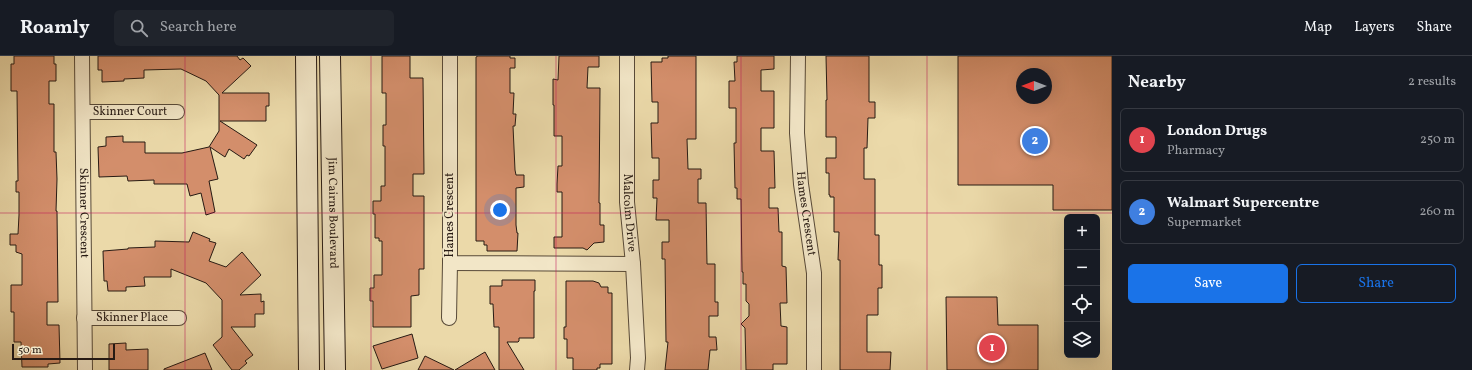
<!DOCTYPE html>
<html lang="en">
<head>
<meta charset="utf-8">
<style>
	:root { --surface:#171b24; --page:#20242c; --text:#f1f3f6; --muted:#9ea1a6; --line:#363941; --accent:#1a73e8 }
	body { margin:0; font-family:Vollkorn,serif; background:var(--page); color:var(--text) }
	.controls { position:absolute; right:12px; bottom:12px; display:grid; overflow:hidden; border-radius:6px; box-shadow:0 4px 16px #0002 }
	.controls button { width:36px; height:36px; display:grid; place-items:center; padding:0; border:0; border-bottom:1px solid var(--line); background:var(--surface); color:var(--text); font:20px sans-serif }
	.compass { position:absolute; left:1016px; top:12px; width:36px; height:36px; border-radius:50%; background:var(--surface); box-shadow:0 4px 16px #0002; rotate:270deg }
	.scale { position:absolute; left:12px; bottom:10px; width:103px; box-sizing:border-box; padding-left:4px; border:2px solid #271a13; border-top:0; font-size:11px; line-height:14px; white-space:nowrap; color:#271a13; -webkit-text-stroke:3px #f2e6c7; paint-order:stroke }
	.you { position:absolute; left:500px; top:154px; width:14px; height:14px; margin:-10px; border:3px solid #fff; border-radius:50%; background:#1a73e8; box-shadow:0 0 0 6px #1a73e833 }
	.badge { display:grid; place-items:center; width:26px; height:26px; border-radius:50%; background:var(--accent); color:#fff; font-size:13px; font-weight:700 }
	.pin { position:absolute; translate:-50% -50%; border:2px solid #fff; box-shadow:0 1px 4px #0006 }
	.list { margin:0; padding:0; list-style:none }
	h2 { display:flex; justify-content:space-between; align-items:center; height:52px; margin:0; padding:0 16px; font-size:17px }
	h2 small { font-size:13px; font-weight:400; color:var(--muted) }
	.list li { display:grid; grid-template-columns:26px 1fr auto; gap:12px; align-items:center; box-sizing:border-box; height:64px; margin:0 8px 8px; padding:0 8px; border:1px solid var(--line); border-radius:6px }
	.list b { display:block; font-size:15px; white-space:nowrap }
	.list p { margin:0; font-size:13px; white-space:nowrap; color:var(--muted) }
	.list em { font-size:13px; font-style:normal; color:var(--muted) }
	.actions { display:flex; gap:8px; padding:12px 16px }
	.actions a { flex:1; padding:9px 0; border:1px solid var(--accent); border-radius:6px; text-align:center; font-size:14px; color:var(--accent) }
	.actions .main { background:var(--accent); color:#fff }
	.icon { flex:none; width:22px; height:22px; fill:none; stroke:currentColor; stroke-width:2; stroke-linecap:round; stroke-linejoin:round }
	.map { position:relative; flex:none; width:1112px; height:314px; overflow:hidden }
	header { display:flex; align-items:center; gap:24px; box-sizing:border-box; height:56px; padding:0 20px; background:var(--surface); border-bottom:1px solid var(--line) }
	header strong { font-size:19px }
	nav { display:flex; gap:22px; margin-inline-start:auto; font-size:14px }
	.search { width:280px; height:36px; background:var(--page); display:flex; align-items:center; gap:10px; box-sizing:border-box; padding:0 14px; border-radius:6px; color:var(--muted); font-size:15px }
	main { display:flex }
	aside { flex:1; background:var(--surface) }
	.map>svg:first-child { display:block }
	.building { fill:#d38e6b; stroke:#271a13; fill-rule:evenodd }
	.lines { fill:none; stroke-linecap:round; stroke-linejoin:round }
	.street-casing { stroke:#584a38; stroke-width:16 }
	.secondary-casing { stroke:#271a13; stroke-width:22 }
	.street { stroke:#f2e6c7; stroke-width:14 }
	.secondary { stroke:#f2e6c7; stroke-width:20 }
	.grid { fill:none; stroke:#c2185b; stroke-width:1; stroke-opacity:0.55 }
	.labels { text-anchor:middle; dominant-baseline:central; stroke-width:3.5; stroke-linejoin:round; paint-order:stroke }
	.street-label { font-size:12px; fill:#271a13; stroke:#f2e6c7 }
</style>
</head>
<body>
<header>
<strong>Roamly</strong>
<div class="search"><svg class="icon" aria-label="search" viewBox="0 0 24 24"><circle cx="10" cy="10" r="6"/><path d="M15 15l6 6"/></svg>Search here</div>
<nav><a>Map</a><a>Layers</a><a>Share</a></nav>
</header>
<main>
<div class="map">
<svg width="1112" height="314" viewBox="0 0 1112 314">
	<rect width="100%" height="100%" fill="#ebd9a9"/>
	<filter id="stains"><feTurbulence type="fractalNoise" baseFrequency=".005" numOctaves="4"/><feColorMatrix values="0 0 0 0 .2 0 0 0 0 .09 0 0 0 0 .02 0 0 0 .5 -.17"/></filter>
	<radialGradient id="worn" r=".72"><stop offset=".6" stop-color="#630" stop-opacity="0"/><stop offset="1" stop-color="#630" stop-opacity=".3"/></radialGradient>
	<g class="building">
		<polygon points="14,0 54,0 54,8 56,8 56,25 49,25 49,48 54,48 54,96 56,96 57,123 56,155 57,155 58,246 47,246 47,269 59,269 60,307 48,308 48,311 22,311 21,286 14,286 14,256 11,256 11,229 22,229 22,198 16,196 16,189 10,189 10,178 18,178 19,159 19,136 16,136 16,125 18,125 17,35 11,35 11,8 14,8"/>
		<polygon points="98,0 237,0 240,4 243,2 251,10 222,37 269,37 269,50 266,50 266,65 220,65 257,89 249,100 247,99 244,103 229,93 225,101 210,91 218,123 209,125 215,156 206,159 201,137 190,140 187,128 154,128 154,124 128,125 127,120 99,121 98,91 106,90 106,81 123,80 123,86 145,86 145,97 182,97 209,91 219,75 219,39 206,25 181,13 144,14 144,22 124,23 124,25 102,26 102,14 98,14"/>
		<polygon points="382,0 410,0 410,22 423,22 424,118 413,118 413,140 424,140 424,213 419,213 419,239 411,240 411,271 373,271 373,245 370,245 370,232 374,232 374,219 382,219 382,185 379,185 379,182 375,182 375,158 373,158 373,145 381,145 381,130 385,130 385,90 383,90 383,69 386,69 386,37 382,37"/>
		<polygon points="478,0 510,0 510,2 515,2 515,12 510,12 510,37 514,37 513,58 516,58 515,70 513,70 515,114 516,119 524,119 524,131 516,132 516,169 517,177 518,177 517,195 487,195 487,189 484,189 484,185 476,185 476,1"/>
		<polygon points="559,0 599,0 599,11 588,11 587,32 600,32 599,147 600,147 600,169 604,169 604,186 594,187 587,194 583,192 554,192 554,181 562,181 562,136 557,136 557,128 558,110 562,110 562,80 554,80 554,49 553,49 553,23 558,24"/>
		<polygon points="668,0 696,0 696,83 687,83 688,113 701,113 701,123 698,123 698,147 706,147 707,208 715,208 715,246 718,246 718,260 709,260 709,281 716,281 717,294 710,294 708,314 665,314 668,286 666,286 665,203 662,203 662,186 669,186 669,164 656,164 657,142 653,142 653,124 659,124 659,102 652,102 651,67 658,67 658,46 652,46 651,6 662,6 662,2 668,2"/>
		<polygon points="737,0 774,0 774,13 761,14 761,35 774,35 774,72 761,72 761,95 774,95 775,132 769,132 769,152 778,152 779,176 782,176 782,210 786,211 787,247 780,247 781,270 787,271 787,308 773,308 773,314 746,314 745,272 741,268 749,260 749,248 746,245 746,228 743,228 743,216 742,216 741,143 737,143 737,132 735,132 734,87 736,87 736,52 729,52 729,25 735,25 734,6 737,6"/>
		<polygon points="826,0 869,0 869,46 875,46 875,62 868,62 867,92 864,92 864,123 875,123 875,179 879,179 879,209 882,209 882,232 878,232 878,259 867,259 867,296 891,296 890,314 840,314 840,204 838,204 839,176 834,176 834,141 830,141 830,139 829,139 829,117 826,117 826,102 836,102 836,81 826,81 826,44 827,44"/>
		<path d="M958,0h154v154h-59v-25h-95zM1022,18h24v24h-24z"/>
		<polygon points="193,176 210,183 209,185 216,187 209,205 226,211 242,196 261,219 240,239 261,238 261,246 264,245 264,258 255,258 255,271 231,271 253,299 245,305 247,307 239,314 232,314 213,289 222,281 222,244 206,227 171,213 171,221 144,221 145,230 126,231 126,235 108,235 107,225 104,225 103,195 128,193 128,192 155,191 155,185 189,186"/>
		<polygon points="502,224 535,224 535,235 534,235 534,282 519,282 519,285 518,286 507,286 524,314 499,314 499,271 494,271 493,248 490,248 490,230 502,230"/>
		<polygon points="566,225 593,225 599,227 601,231 608,231 608,237 612,237 612,308 600,308 600,312 597,312 597,314 573,314 573,302 567,302 567,283 564,283 564,271 566,271"/>
		<polygon points="946,241 997,241 998,269 1038,269 1038,314 947,314"/>
		<polygon points="412,278 418,302 382,313 373,290"/>
		<polygon points="126,287 126,294 148,293 148,314 109,314 109,288"/>
		<polygon points="485,296 495,314 455,314"/>
		<polygon points="205,297 212,314 164,314 164,313"/>
		<polygon points="425,300 454,314 418,314"/>
	</g>
	<g class="lines">
		<g class="street-casing">
			<g id="street">
				<path id="s1" d="M82,0l3,314"/>
				<polyline points="450,0 450,207 633,208"/>
				<path id="s2" d="M627,0v146l6,62 5,94 -1,12"/>
				<path id="s3" d="M798,0l-1,77 4,51 13,89v97"/>
				<path id="s4" d="M83,56h94"/>
				<path id="s5" d="M84,262h95"/>
				<polyline points="449,262 450,207"/>
			</g>
		</g>
		<g class="secondary-casing">
			<g id="secondary">
				<polyline points="306,0 309,314"/>
				<path id="s6" d="M330,0l5,314"/>
			</g>
		</g>
		<use href="#street" class="street"/>
		<use href="#secondary" class="secondary"/>
	</g>
	<path class="grid" d="M185,0v314M371,0v314M556,0v314M741,0v314M927,0v314M0,157h1112"/>
	<g class="labels">
		<g class="street-label">
			<text stroke="none"><textPath href="#s4" startOffset="47">Skinner Court</textPath></text>
			<text stroke="none"><textPath href="#s1" startOffset="157">Skinner Crescent</textPath></text>
			<text stroke="none"><textPath href="#s6" startOffset="157">Jim Cairns Boulevard</textPath></text>
			<text stroke="none"><textPath href="#s2" startOffset="157">Malcolm Drive</textPath></text>
			<text stroke="none"><textPath href="#s3" startOffset="158">Hames Crescent</textPath></text>
			<text transform="translate(450 159) rotate(-90)">Hames Crescent</text>
			<text stroke="none"><textPath href="#s5" startOffset="48">Skinner Place</textPath></text>
		</g>
	</g>
	<rect width="100%" height="100%" filter="url(#stains)"/>
	<rect width="100%" height="100%" fill="url(#worn)"/>
</svg>
<div class="controls">
<button>+</button>
<button>−</button>
<button><svg class="icon" aria-label="locate" viewBox="0 0 24 24"><circle cx="12" cy="12" r="6"/><path d="M12 2v4M12 18v4M2 12h4M18 12h4"/></svg></button>
<button><svg class="icon" aria-label="layers" viewBox="0 0 24 24"><path d="M12 4l9 5-9 5-9-5zM3 14l9 5 9-5"/></svg></button>
</div>
<svg class="compass" viewBox="-18 -18 36 36"><path d="M0-13l5 13h-10z" fill="#e53935"/><path d="M0 13l5-13h-10z" fill="#9ea1a6"/></svg>
<div class="scale">50 m</div>
<div class="you"></div>
<div class="pin badge" style="left:992px;top:292px;background:#e0444e">1</div>
<div class="pin badge" style="left:1035px;top:85px;background:#3f7fe0">2</div>
</div>
<aside>
<h2>Nearby<small>2 results</small></h2>
<ul class="list">
<li><span class="badge" style="background:#e0444e">1</span><div><b>London Drugs</b><p>Pharmacy</p></div><em>250 m</em></li>
<li><span class="badge" style="background:#3f7fe0">2</span><div><b>Walmart Supercentre</b><p>Supermarket</p></div><em>260 m</em></li>
</ul>
<div class="actions"><a class="main">Save</a><a>Share</a></div>
</aside>
</main>
</body>
</html>
